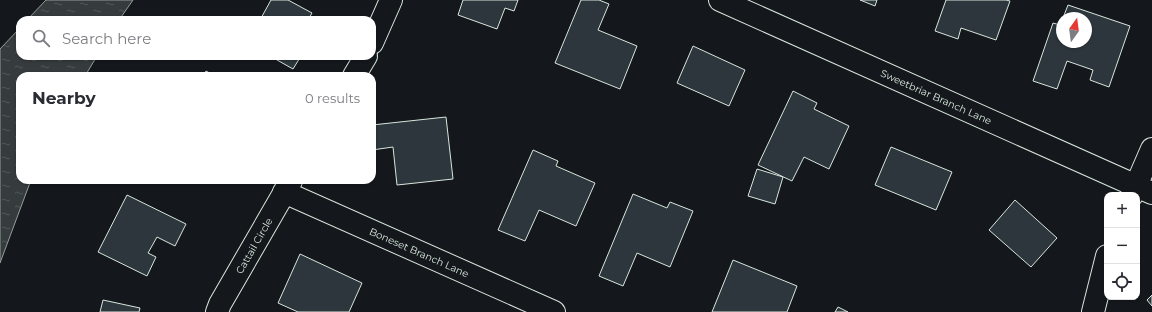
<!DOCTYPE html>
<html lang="en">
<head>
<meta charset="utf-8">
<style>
	:root { --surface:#fff; --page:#f2f2f3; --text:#2b2b33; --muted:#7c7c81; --line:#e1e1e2 }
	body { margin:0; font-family:Montserrat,sans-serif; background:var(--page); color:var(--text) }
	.controls { position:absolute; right:12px; bottom:12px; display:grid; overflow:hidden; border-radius:8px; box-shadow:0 1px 3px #0004 }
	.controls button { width:36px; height:36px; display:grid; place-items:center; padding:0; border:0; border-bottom:1px solid var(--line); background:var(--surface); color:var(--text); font:20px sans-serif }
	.compass { position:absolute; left:1056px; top:12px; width:36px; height:36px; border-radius:50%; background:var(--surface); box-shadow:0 1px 3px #0004; rotate:14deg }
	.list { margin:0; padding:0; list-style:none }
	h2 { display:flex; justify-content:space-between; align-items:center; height:52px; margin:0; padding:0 16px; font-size:17px }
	h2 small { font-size:13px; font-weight:400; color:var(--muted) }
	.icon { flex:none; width:22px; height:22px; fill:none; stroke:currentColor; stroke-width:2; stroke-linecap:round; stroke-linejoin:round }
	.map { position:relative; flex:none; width:1152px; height:312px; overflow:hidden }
	.search { position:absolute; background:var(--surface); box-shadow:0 1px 3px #0004; left:16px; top:16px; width:360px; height:44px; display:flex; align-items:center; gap:10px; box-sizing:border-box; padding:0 14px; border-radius:12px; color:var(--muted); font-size:15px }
	.panel { position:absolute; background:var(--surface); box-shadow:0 1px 3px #0004; left:16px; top:72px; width:360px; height:112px; border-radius:12px }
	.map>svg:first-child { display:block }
	.water { fill:url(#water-ripples); stroke:#939e99 }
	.building { fill:#2c363c; stroke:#d8e6dc }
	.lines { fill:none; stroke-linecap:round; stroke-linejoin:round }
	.minor-casing { stroke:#d8e6dc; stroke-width:24 }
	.minor { stroke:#14181c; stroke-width:22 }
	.labels { text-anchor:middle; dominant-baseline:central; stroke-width:3; stroke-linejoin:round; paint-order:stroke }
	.street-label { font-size:10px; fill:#d8e6dc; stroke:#14181c }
</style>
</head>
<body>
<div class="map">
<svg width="1152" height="312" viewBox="0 0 1152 312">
	<defs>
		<pattern id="water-ripples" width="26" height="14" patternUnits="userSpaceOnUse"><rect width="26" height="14" fill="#363b3e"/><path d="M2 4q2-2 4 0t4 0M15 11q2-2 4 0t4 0" fill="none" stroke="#525759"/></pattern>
	</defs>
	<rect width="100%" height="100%" fill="#14181c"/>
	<g class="water">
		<polygon points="46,0 133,0 119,20 27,20"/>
		<polygon points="20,28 20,56 97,56 85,76 20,76 20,180 31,180 0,263 0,49"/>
	</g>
	<g class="building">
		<polygon points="271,0 288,0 312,13 308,20 260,20"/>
		<polygon points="463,0 518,0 514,11 505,8 497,29 458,15"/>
		<polygon points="581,0 599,0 609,4 598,30 637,46 620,89 555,63"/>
		<polygon points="860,0 877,0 875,6"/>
		<polygon points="946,0 1006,0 1010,1 996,40 961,28 958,39 935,31"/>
		<polygon points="1068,5 1130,26 1109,87 1090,80 1093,70 1067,61 1057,89 1033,81 1053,23 1060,25 1062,21 1062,42 1086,42 1086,18 1063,18"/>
		<polygon points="693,46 745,70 729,106 677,83"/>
		<polygon points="270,56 301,56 293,69"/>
		<polygon points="206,71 215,76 203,76"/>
		<polygon points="793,91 817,103 814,109 849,126 829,169 804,157 792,181 758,165"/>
		<polygon points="446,117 453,179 397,185 393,147 372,150 372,125"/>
		<polygon points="891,147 952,172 936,210 875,185"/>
		<polygon points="533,150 558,161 556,166 595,183 576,226 539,210 525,241 498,230"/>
		<polygon points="757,169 783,177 775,204 748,196"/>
		<polygon points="633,194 667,208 670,202 693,211 670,267 637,253 623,286 599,276"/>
		<polygon points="127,195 186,224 175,246 157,237 148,253 156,257 147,276 98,252"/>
		<polygon points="1015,200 1057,238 1031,267 989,230"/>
		<polygon points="300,254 362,283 349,312 298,312 278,303"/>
		<polygon points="733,260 797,286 787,312 712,312"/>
		<polygon points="1152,295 1152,306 1147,300"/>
		<polygon points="103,300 140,308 139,312 100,312"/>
		<polygon points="838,307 848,312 835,312"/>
	</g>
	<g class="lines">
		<g class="minor-casing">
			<g id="minor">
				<path id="s1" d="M720,0l432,193"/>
				<polyline points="372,43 391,0"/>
				<polyline points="354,76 366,56"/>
				<path id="s2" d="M284,192l270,120"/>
				<polyline points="1132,195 1152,149"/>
				<path id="s3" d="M217,312l3,-8 71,-123"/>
				<polyline points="1093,312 1107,256"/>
			</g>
		</g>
		<use href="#minor" class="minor"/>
	</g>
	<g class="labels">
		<g class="street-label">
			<text stroke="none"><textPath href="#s1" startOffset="237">Sweetbriar Branch Lane</textPath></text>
			<text stroke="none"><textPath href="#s3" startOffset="76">Cattail Circle</textPath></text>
			<text stroke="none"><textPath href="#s2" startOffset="148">Boneset Branch Lane</textPath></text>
		</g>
	</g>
</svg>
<div class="controls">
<button>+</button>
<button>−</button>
<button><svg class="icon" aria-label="locate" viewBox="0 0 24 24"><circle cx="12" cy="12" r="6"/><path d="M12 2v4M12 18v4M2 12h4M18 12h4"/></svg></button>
</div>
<svg class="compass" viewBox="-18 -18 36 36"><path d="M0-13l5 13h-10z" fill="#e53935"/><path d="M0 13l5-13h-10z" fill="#7c7c81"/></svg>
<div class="search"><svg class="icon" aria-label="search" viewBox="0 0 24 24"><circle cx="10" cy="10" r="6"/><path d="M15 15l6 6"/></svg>Search here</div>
<section class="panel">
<h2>Nearby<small>0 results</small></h2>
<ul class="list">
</ul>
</section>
</div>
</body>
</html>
